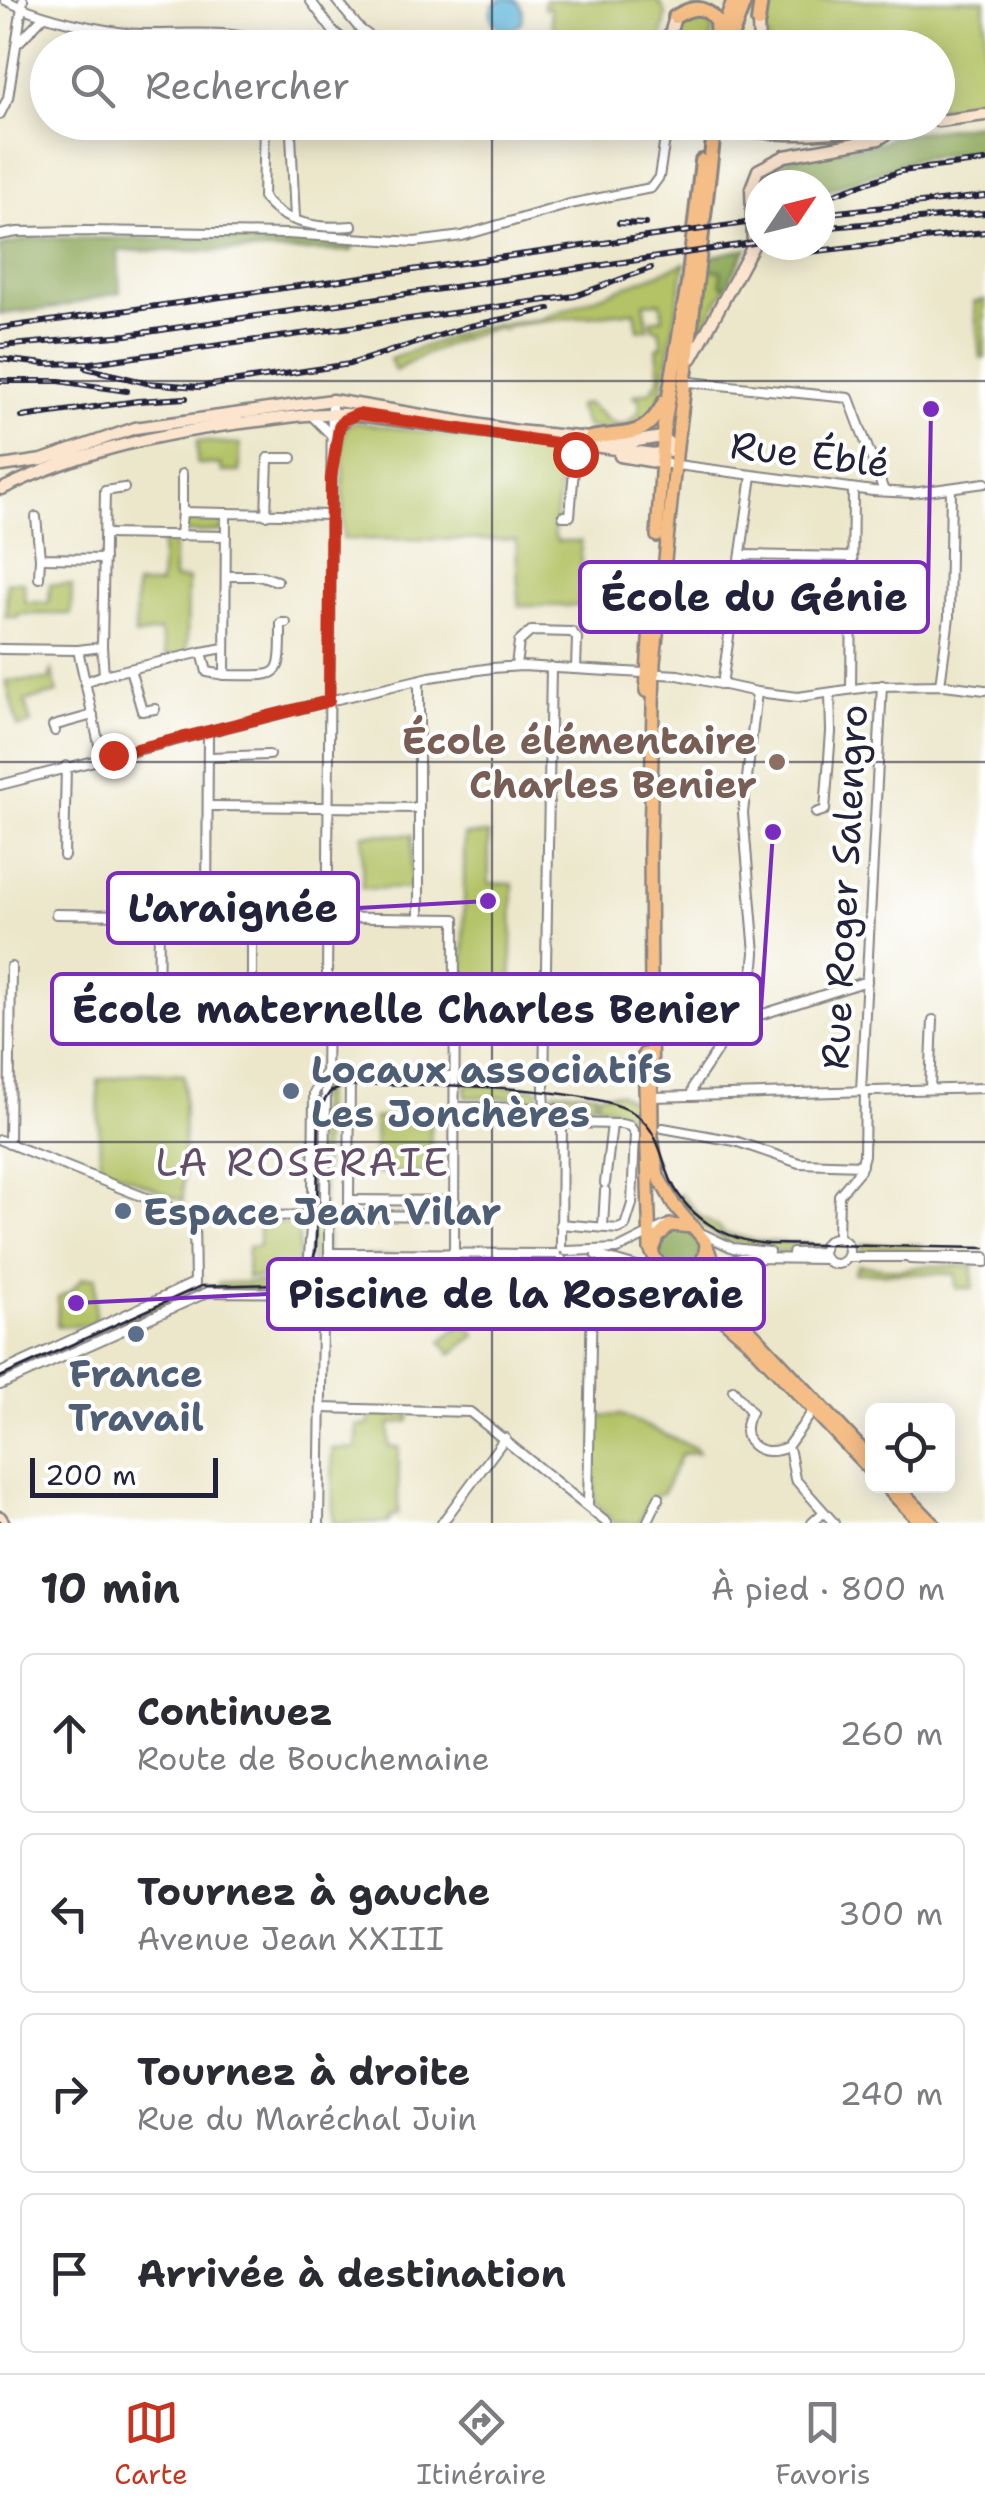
<!DOCTYPE html>
<html lang="fr">
<head>
<meta charset="utf-8">
<style>
	:root { --surface:#fff; --page:#f7f7f7; --text:#2b2b33; --muted:#7c7c81; --line:#e1e1e2; --accent:#c8321e }
	body { margin:0; font-family:"Shantell Sans",sans-serif; background:var(--page); color:var(--text) }
	.controls { position:absolute; right:30px; bottom:30px; display:grid; overflow:hidden; border-radius:15px; box-shadow:0 5px 25px #0003 }
	.controls button { width:90px; height:90px; display:grid; place-items:center; padding:0; border:0; border-bottom:2px solid var(--line); background:var(--surface); color:var(--text); font:50px sans-serif }
	.compass { position:absolute; left:745px; top:170px; width:90px; height:90px; border-radius:50%; background:var(--surface); box-shadow:0 5px 25px #0003; rotate:55deg }
	.scale { position:absolute; left:30px; bottom:25px; width:188px; box-sizing:border-box; padding-left:10px; border:5px solid #22223b; border-top:0; font-size:28px; line-height:35px; white-space:nowrap; color:#22223b; -webkit-text-stroke:8px #fff; paint-order:stroke }
	.stop { position:absolute; width:30px; height:30px; margin:-22px; border:8px solid #c8321e; border-radius:50%; background:#fff }
	.stop.end { background:#c8321e; border-color:#fff; box-shadow:0 2px 10px #0008 }
	.list { margin:0; padding:0; list-style:none }
	h2 { display:flex; justify-content:space-between; align-items:center; height:130px; margin:0; padding:0 40px; font-size:42px }
	h2 small { font-size:32px; font-weight:400; color:var(--muted) }
	.list li { display:grid; grid-template-columns:65px 1fr auto; gap:30px; align-items:center; box-sizing:border-box; height:160px; margin:0 20px 20px; padding:0 20px; border:2px solid var(--line); border-radius:15px }
	.list b { display:block; font-size:38px; white-space:nowrap }
	.list p { margin:0; font-size:32px; white-space:nowrap; color:var(--muted) }
	.list em { font-size:32px; font-style:normal; color:var(--muted) }
	.icon { flex:none; width:55px; height:55px; fill:none; stroke:currentColor; stroke-width:2; stroke-linecap:round; stroke-linejoin:round }
	.map { position:relative; flex:none; width:985px; height:1523px; overflow:hidden }
	.search { position:absolute; background:var(--surface); box-shadow:0 5px 25px #0003; left:30px; right:30px; top:30px; height:110px; display:flex; align-items:center; gap:25px; box-sizing:border-box; padding:0 35px; border-radius:55px; color:var(--muted); font-size:38px }
	.sheet { height:850px; background:var(--surface) }
	nav { display:flex; justify-content:space-around; align-items:center; box-sizing:border-box; height:140px; border-top:2px solid var(--line); background:var(--surface); font-size:28px; color:var(--muted) }
	nav a { display:grid; justify-items:center; gap:5px }
	nav .on { color:var(--accent) }
	.map>svg:first-child { display:block }
	.green { fill:#b3c366; stroke:#6a7250; stroke-width:2.5 }
	.forest { fill:#8ea95b; stroke:#58664b; stroke-width:2.5 }
	.water { fill:#5db5da; stroke:#406c8a; stroke-width:2.5 }
	.lines { fill:none; stroke-linecap:round; stroke-linejoin:round }
	.street-casing { stroke:#878483; stroke-width:12 }
	.secondary-casing { stroke:#878483; stroke-width:15 }
	.primary-casing { stroke:#878483; stroke-width:16 }
	.highway-casing { stroke:#878483; stroke-width:18 }
	.street { stroke:#fff; stroke-width:8 }
	.secondary { stroke:#fbe5cf; stroke-width:10 }
	.primary { stroke:#f6be87; stroke-width:11 }
	.highway { stroke:#f6be87; stroke-width:12 }
	.tram { stroke:#22223b; stroke-width:2.5 }
	.rail-casing { stroke:#22223b; stroke-width:6 }
	.rail { stroke:#fff; stroke-width:2.5; stroke-dasharray:8; stroke-linecap:butt }
	.highway-bridge-casing { stroke:#878483; stroke-width:18; stroke-linecap:butt }
	.highway-bridge { stroke:#f6be87; stroke-width:12 }
	.route { stroke:#c8321e; stroke-width:12 }
	.grid { fill:none; stroke:#22223b; stroke-width:2.5; stroke-opacity:0.55 }
	.education-dot { fill:#8d6e63; stroke:#fff; stroke-width:4 }
	.service-dot { fill:#5c6f8a; stroke:#fff; stroke-width:4 }
	.labels { text-anchor:middle; dominant-baseline:central; stroke-width:8; stroke-linejoin:round; paint-order:stroke }
	.street-label { font-size:38px; fill:#22223b; stroke:#fff }
	.education-label { font-size:38px; font-weight:bold; fill:#785e54; stroke:#fff; text-anchor:end }
	.service-label { font-size:38px; font-weight:bold; fill:#4e5e75; stroke:#fff; text-anchor:start }
	.neighbourhood-label { font-size:40px; letter-spacing:2.5px; fill:#644e67; stroke:#fff }
	.leader { fill:none; stroke:#7b2cbf; stroke-width:4 }
	.callout-dot { fill:#7b2cbf; stroke:#fff; stroke-width:4 }
	.callout { fill:#fff; stroke:#7b2cbf; stroke-width:4 }
	.callout-label { font-size:40px; text-anchor:middle; font-weight:bold; fill:#22223b }
</style>
</head>
<body>
<div class="map">
<svg width="985" height="1523" viewBox="0 0 985 1523">
	<rect width="100%" height="100%" fill="#fff"/>
	<filter id="ink" filterUnits="userSpaceOnUse"><feTurbulence type="fractalNoise" baseFrequency=".01" numOctaves="2"/><feDisplacementMap in="SourceGraphic" scale="20" xChannelSelector="R" yChannelSelector="G"/><feConvolveMatrix kernelMatrix="1 2 1 2 8 2 1 2 1" color-interpolation-filters="sRGB"/></filter>
	<filter id="wash" filterUnits="userSpaceOnUse"><feTurbulence type="fractalNoise" baseFrequency=".0048" numOctaves="4" result="noise"/><feDisplacementMap in="SourceGraphic" scale="40" xChannelSelector="R" yChannelSelector="G"/><feGaussianBlur stdDeviation="2.25" result="paint"/><feColorMatrix in="noise" values="0 0 0 0 0 0 0 0 0 0 0 0 0 0 0 0 0 1.4 0 .05"/><feComposite in="paint" operator="in"/></filter>
	<g filter="url(#wash)">
		<rect width="100%" height="100%" fill="#ece7cb"/>
		<g class="green">
			<polygon points="544,0 658,0 666,14 661,47 566,47 554,36 550,7 544,8"/>
			<polygon points="768,0 985,0 985,102 938,110 938,48 770,47 763,24"/>
			<path d="M698,11l10,5 5,12 -4,19 -41,1c6,-20 11,-30 30,-37z"/>
			<path d="M685,263l-24,133c-14,36 -41,33 -74,32l-10,-22 9,-3c24,14 30,37 54,7l-1,-12h-5v-3l17,-4 9,-14 -3,-29 5,-2 -3,-17 -7,-1 -1,-8 12,-2 -2,-16 -17,1 4,26 -10,1 -3,-19 -123,14 -9,5 -6,-3c-37,11 -69,24 -102,44l-5,-12 84,-31 67,-9z"/>
			<polygon points="705,268 722,271 726,287 696,339"/>
			<polygon points="985,300 985,358 980,358 974,302"/>
			<polygon points="354,422 563,452 554,533 557,541 581,541 581,606 519,606 516,540 343,539 343,436 346,427"/>
			<polygon points="197,441 240,444 240,472 222,472 221,465 197,464"/>
			<polygon points="189,517 219,518 224,526 222,531 187,533 183,528 185,518"/>
			<polygon points="162,539 174,539 174,579 188,579 187,652 166,657 160,631 135,636 136,585 160,585"/>
			<polygon points="7,582 24,582 25,602 49,603 50,584 72,585 71,614 19,614 18,617 6,617"/>
			<polygon points="52,670 57,693 25,701 31,724 18,727 6,681 49,680"/>
			<polygon points="363,834 412,835 411,889 362,888"/>
			<polygon points="489,834 489,883 513,884 511,1011 464,1011 464,835"/>
			<polygon points="142,1073 184,1075 183,1201 100,1165 98,1080"/>
			<polygon points="466,1084 539,1089 539,1098 466,1097"/>
			<polygon points="318,1087 324,1087 323,1207 315,1207"/>
			<polygon points="554,1091 596,1093 594,1104 555,1100 552,1098"/>
			<polygon points="619,1093 638,1105 638,1122 618,1110 597,1104 599,1094"/>
			<polygon points="430,1117 431,1173 375,1173 374,1118"/>
			<polygon points="680,1193 700,1216 723,1231 720,1238 696,1222 674,1198"/>
			<polygon points="264,1223 298,1223 299,1266 282,1276 247,1278 248,1247 259,1246 259,1228"/>
			<polygon points="311,1226 327,1226 327,1253 311,1274"/>
			<path d="M726,1233l30,8 56,3v6c-29,4 -60,0 -89,-11z"/>
			<polygon points="862,1244 921,1245 921,1254 862,1252"/>
			<polygon points="342,1256 552,1257 552,1274 341,1273"/>
			<polygon points="858,1265 900,1270 924,1266 973,1266 973,1288 956,1288 955,1274 854,1273"/>
			<polygon points="301,1275 301,1290 218,1289 218,1283 281,1282"/>
			<polygon points="96,1277 95,1325 57,1327 58,1297 72,1290 82,1278"/>
			<polygon points="174,1295 177,1302 116,1331 113,1323"/>
			<polygon points="465,1322 476,1335 451,1354 441,1341"/>
			<polygon points="369,1414 409,1414 409,1421 390,1424 389,1447 399,1447 398,1514 391,1516 388,1523 333,1523 332,1449 357,1448 357,1426 369,1425"/>
			<polygon points="621,1415 695,1448 698,1453 681,1454 663,1493 653,1496 638,1523 614,1523 594,1501 595,1416"/>
		</g>
		<g class="forest">
			<polygon points="985,123 985,149 912,160 820,193 820,185 762,185 762,170 793,158 885,141 891,136"/>
			<polygon points="31,238 286,239 356,243 351,251 118,251 120,292 56,308 0,314 0,246"/>
			<polygon points="747,248 726,287 721,284 721,271 705,268 705,258"/>
			<circle cx="679" cy="1251" r="22"/>
		</g>
		<circle class="water" cx="507" cy="14" r="16"/>
	</g>
	<g filter="url(#ink)">
		<g class="lines">
			<g class="street-casing">
				<g id="street">
					<path d="M5,0c36,18 80,27 120,33 37,5 118,-9 146,15"/>
					<polyline points="310,0 333,31 354,48"/>
					<polyline points="336,0 360,29 386,48"/>
					<polyline points="19,42 44,16"/>
					<polyline points="0,114 8,98 23,0"/>
					<path d="M265,122l-2,75c19,27 58,32 89,29"/>
					<polyline points="269,122 287,129 291,134 295,219"/>
					<polyline points="0,235 17,232 87,231 287,234 415,242 462,236 570,204 651,188 659,177 667,126"/>
					<polyline points="690,382 849,398 884,491"/>
					<polyline points="310,414 331,435"/>
					<polyline points="335,453 339,427 354,415"/>
					<polyline points="662,463 873,491 912,493 985,483"/>
					<polyline points="182,474 182,512"/>
					<polyline points="266,515 268,458 292,458"/>
					<polyline points="563,516 570,516 576,446"/>
					<polyline points="36,517 40,558 104,559"/>
					<polyline points="105,534 226,536"/>
					<polyline points="180,536 182,512 226,513"/>
					<polyline points="741,555 852,557"/>
					<polyline points="226,576 262,576 277,581"/>
					<polyline points="39,578 40,558"/>
					<path d="M286,623h-5c0,59 1,52 -56,52l1,-162 105,2"/>
					<polyline points="224,648 202,652 207,672 225,675"/>
					<polyline points="0,649 78,650"/>
					<polyline points="516,666 519,642 531,631 572,632 577,638 576,669"/>
					<polyline points="551,667 544,1089 545,1108 556,1109 562,1116 561,1248"/>
					<polyline points="130,669 142,711 155,709"/>
					<polyline points="104,675 202,652"/>
					<polyline points="85,682 104,675 102,647"/>
					<polyline points="722,685 752,476"/>
					<polyline points="940,685 949,617 951,488"/>
					<polyline points="851,689 853,489"/>
					<polyline points="55,731 53,726 93,715"/>
					<polyline points="209,757 269,755"/>
					<polyline points="102,758 78,650 102,647 105,491 124,488"/>
					<polyline points="0,785 329,701 430,677 492,668 522,666 678,675 757,692 798,697 875,686 944,685 985,690"/>
					<polyline points="208,806 419,808"/>
					<polyline points="816,813 825,810 831,732 830,693"/>
					<polyline points="64,856 66,766"/>
					<polyline points="56,914 455,919 454,1254"/>
					<polyline points="159,915 158,1028 325,1029"/>
					<polyline points="207,915 208,732"/>
					<polyline points="419,916 419,680"/>
					<polyline points="735,1023 867,981"/>
					<polyline points="252,1029 252,916"/>
					<polyline points="324,1075 454,1076"/>
					<polyline points="930,1088 933,1020"/>
					<polyline points="861,1091 882,685"/>
					<path d="M691,1096l3,-11c27,-41 59,-81 61,-132l-12,-140 14,-121"/>
					<polyline points="652,1097 985,1088"/>
					<polyline points="455,1107 545,1108"/>
					<polyline points="663,1128 735,1141 799,1163 862,1165"/>
					<polyline points="0,1140 194,1217 325,1215"/>
					<polyline points="9,1144 11,967"/>
					<polyline points="605,1183 612,1124"/>
					<polyline points="349,1200 350,1075"/>
					<polyline points="455,1216 349,1215 349,1200 455,1201"/>
					<polyline points="194,1217 195,1286"/>
					<polyline points="560,1224 618,1229 625,1226 632,1204 635,1134 630,1126 621,1124 562,1123"/>
					<polyline points="603,1227 605,1191"/>
					<polyline points="701,1233 733,1248 769,1252"/>
					<circle cx="836" cy="1251" r="13"/>
					<polyline points="838,1238 839,1195 860,1170 864,1155 865,1091"/>
					<polyline points="566,1251 618,1249 666,1225"/>
					<polyline points="330,1253 556,1254"/>
					<polyline points="793,1253 823,1252"/>
					<polyline points="596,1255 664,1275"/>
					<polyline points="849,1257 985,1257"/>
					<polyline points="561,1259 561,1280 585,1282 592,1289 588,1506"/>
					<polyline points="910,1259 985,1262"/>
					<polyline points="692,1275 741,1258 826,1259"/>
					<polyline points="348,1279 561,1280"/>
					<polyline points="321,1319 316,1299 309,1289 308,1271 313,1197 314,1093 324,1075"/>
					<path d="M748,1321c-17,-22 -25,-46 7,-60"/>
					<polyline points="0,1373 194,1283"/>
					<polyline points="0,1385 208,1292 326,1293"/>
					<path d="M733,1390l18,22c-16,28 8,48 36,35l26,-36"/>
					<polyline points="321,1408 470,1412 607,1523"/>
					<polyline points="790,1452 795,1479 834,1523"/>
					<polyline points="319,1523 322,1323 329,1289 329,1218 325,1209 332,400"/>
					<polyline points="442,1523 505,1438"/>
					<polyline points="647,1523 659,1497"/>
					<polyline points="812,1523 824,1512"/>
				</g>
			</g>
			<g class="secondary-casing">
				<g id="secondary">
					<polyline points="758,22 759,48"/>
					<polyline points="666,48 675,17"/>
					<polyline points="938,121 985,115"/>
					<polyline points="660,122 667,126 675,122"/>
					<path d="M692,122c36,5 71,13 107,12 41,-1 84,-7 124,-12"/>
					<polyline points="777,122 799,129"/>
					<polyline points="740,128 756,122"/>
					<polyline points="692,358 753,246 751,188 758,170 785,156 879,139 887,134 888,126"/>
					<polyline points="620,456 662,463"/>
					<path d="M2,466l40,-6 93,-32 197,-28 185,31 114,11 31,-5 14,12 -22,5 -297,-39c-33,-4 -67,2 -100,6 -90,11 -173,28 -255,68"/>
					<polyline points="0,1517 4,1523"/>
				</g>
			</g>
			<g class="primary-casing">
				<g id="primary">
					<polyline points="679,428 654,663 650,845 652,1136 658,1176 674,1205 705,1241 725,1295 736,1315 872,1460"/>
					<polyline points="657,536 664,426"/>
					<polyline points="646,691 650,624"/>
					<path d="M644,1054l6,195 15,26c24,7 38,-5 41,-29"/>
					<polyline points="652,1253 658,1237 670,1225 692,1227"/>
					<polyline points="674,1277 747,1340 872,1472"/>
					<polyline points="885,1486 921,1523"/>
					<polyline points="897,1486 933,1523"/>
				</g>
			</g>
			<g class="highway-casing">
				<g id="highway">
					<path d="M675,17c16,-10 28,-13 41,3l1,26"/>
					<polyline points="758,22 761,0"/>
					<polyline points="721,36 734,0"/>
					<polyline points="727,48 745,0"/>
					<polyline points="664,426 688,283 702,161"/>
					<polyline points="679,428 713,140"/>
					<path d="M591,438c37,-7 54,2 74,-37"/>
				</g>
			</g>
			<use href="#street" class="street"/>
			<use href="#secondary" class="secondary"/>
			<use href="#primary" class="primary"/>
			<use href="#highway" class="highway"/>
			<g class="tram">
				<path d="M0,1377l201,-91 78,-2 16,-4 15,-12 6,-18 3,-141 11,-17 16,-6c54,-4 251,-1 289,28 21,15 25,36 33,59 15,43 58,68 101,71l216,4"/>
				<polyline points="0,1521 1,1523"/>
			</g>
			<g class="rail-casing">
				<g id="rail">
					<polyline points="820,199 901,171 985,161"/>
					<polyline points="820,214 985,196"/>
					<polyline points="619,223 645,224"/>
					<polyline points="830,227 985,213"/>
					<polyline points="790,254 985,232"/>
					<polyline points="0,328 760,221"/>
					<polyline points="0,346 127,335 760,242"/>
					<polyline points="0,359 45,364 91,363 575,296 651,268"/>
					<polyline points="86,368 147,383 199,387 350,364 466,327 549,309"/>
					<polyline points="0,381 59,381 127,391"/>
					<polyline points="22,417 138,401 186,398"/>
				</g>
			</g>
			<use href="#rail" class="rail"/>
			<g class="highway-bridge-casing">
				<polyline id="highway-bridge" points="713,140 716,122"/>
			</g>
			<use href="#highway-bridge" class="highway-bridge"/>
		</g>
	</g>
	<g class="lines" filter="url(#ink)">
		<polyline class="route" points="113,755 329,701 331,478 339,427 344,420 358,414 576,446 575,454"/>
	</g>
	<path class="grid" d="M492,0v48M492,122v1401M0,381h985M0,762h985M0,1142h985"/>
	<circle class="education-dot" cx="777" cy="762" r="10"/>
	<g class="service-dot">
		<circle cx="291" cy="1091" r="10"/>
		<circle cx="123" cy="1211" r="10"/>
		<circle cx="136" cy="1334" r="10"/>
	</g>
	<g class="labels">
		<g class="street-label">
			<text transform="translate(810 454) rotate(7)">Rue Éblé</text>
			<text transform="translate(844 887) rotate(-87)">Rue Roger Salengro</text>
		</g>
		<g class="education-label">
			<text x="757" y="740">École élémentaire<tspan x="757" dy="44">Charles Benier</tspan></text>
		</g>
		<g class="service-label">
			<text x="311" y="1069">Locaux associatifs<tspan x="311" dy="44">Les Jonchères</tspan></text>
			<text x="143" y="1211">Espace Jean Vilar</text>
			<text x="136" y="1373" text-anchor="middle">France<tspan x="136" dy="44">Travail</tspan></text>
		</g>
		<g class="neighbourhood-label">
			<text x="303" y="1162">LA ROSERAIE</text>
		</g>
	</g>
	<path class="leader" d="M931 409L928 597M488 901L358 908M773 832L761 1009M76 1303L268 1294"/>
	<g class="callout-dot">
		<circle cx="931" cy="409" r="10"/>
		<circle cx="488" cy="901" r="10"/>
		<circle cx="773" cy="832" r="10"/>
		<circle cx="76" cy="1303" r="10"/>
	</g>
	<g class="callout">
		<rect x="580" y="562" width="348" height="70" rx="10"/>
		<rect x="108" y="873" width="250" height="70" rx="10"/>
		<rect x="52" y="974" width="709" height="70" rx="10"/>
		<rect x="268" y="1259" width="496" height="70" rx="10"/>
	</g>
	<g class="callout-label">
		<text x="754" y="611">École du Génie</text>
		<text x="233" y="922">L'araignée</text>
		<text x="406" y="1023">École maternelle Charles Benier</text>
		<text x="516" y="1308">Piscine de la Roseraie</text>
	</g>
</svg>
<div class="controls">
<button><svg class="icon" aria-label="locate" viewBox="0 0 24 24"><circle cx="12" cy="12" r="6"/><path d="M12 2v4M12 18v4M2 12h4M18 12h4"/></svg></button>
</div>
<svg class="compass" viewBox="-18 -18 36 36"><path d="M0-13l5 13h-10z" fill="#e53935"/><path d="M0 13l5-13h-10z" fill="#7c7c81"/></svg>
<div class="scale">200 m</div>
<div class="stop" style="left:575px;top:454px"></div>
<div class="stop end" style="left:113px;top:755px"></div>
<div class="search"><svg class="icon" aria-label="search" viewBox="0 0 24 24"><circle cx="10" cy="10" r="6"/><path d="M15 15l6 6"/></svg>Rechercher</div>
</div>
<section class="sheet">
<h2>10 min<small>À pied · 800 m</small></h2>
<ul class="list">
<li><svg class="icon" aria-label="ahead" viewBox="0 0 24 24"><path d="M12 20V5M6 11l6-6 6 6"/></svg><div><b>Continuez</b><p>Route de Bouchemaine</p></div><em>260 m</em></li>
<li><svg class="icon" aria-label="left" viewBox="0 0 24 24"><path d="M17 20v-9H6M10 6l-5 5 5 5"/></svg><div><b>Tournez à gauche</b><p>Avenue Jean XXIII</p></div><em>300 m</em></li>
<li><svg class="icon" aria-label="right" viewBox="0 0 24 24"><path d="M7 20v-9h11M14 6l5 5-5 5"/></svg><div><b>Tournez à droite</b><p>Rue du Maréchal Juin</p></div><em>240 m</em></li>
<li><svg class="icon" aria-label="arrive" viewBox="0 0 24 24"><path d="M6 21V4h12l-3 4 3 4H6"/></svg><div><b>Arrivée à destination</b></div></li>
</ul>
</section>
<nav>
<a class="on"><svg class="icon" aria-label="map" viewBox="0 0 24 24"><path d="M3 6l6-2 6 2 6-2v14l-6 2-6-2-6 2zM9 4v14M15 6v14"/></svg>Carte</a>
<a><svg class="icon" aria-label="directions" viewBox="0 0 24 24"><path d="M12 3l9 9-9 9-9-9zM9 14v-3h6M13 9l2 2-2 2"/></svg>Itinéraire</a>
<a><svg class="icon" aria-label="saved" viewBox="0 0 24 24"><path d="M7 4h10v16l-5-4-5 4z"/></svg>Favoris</a>
</nav>
</body>
</html>
